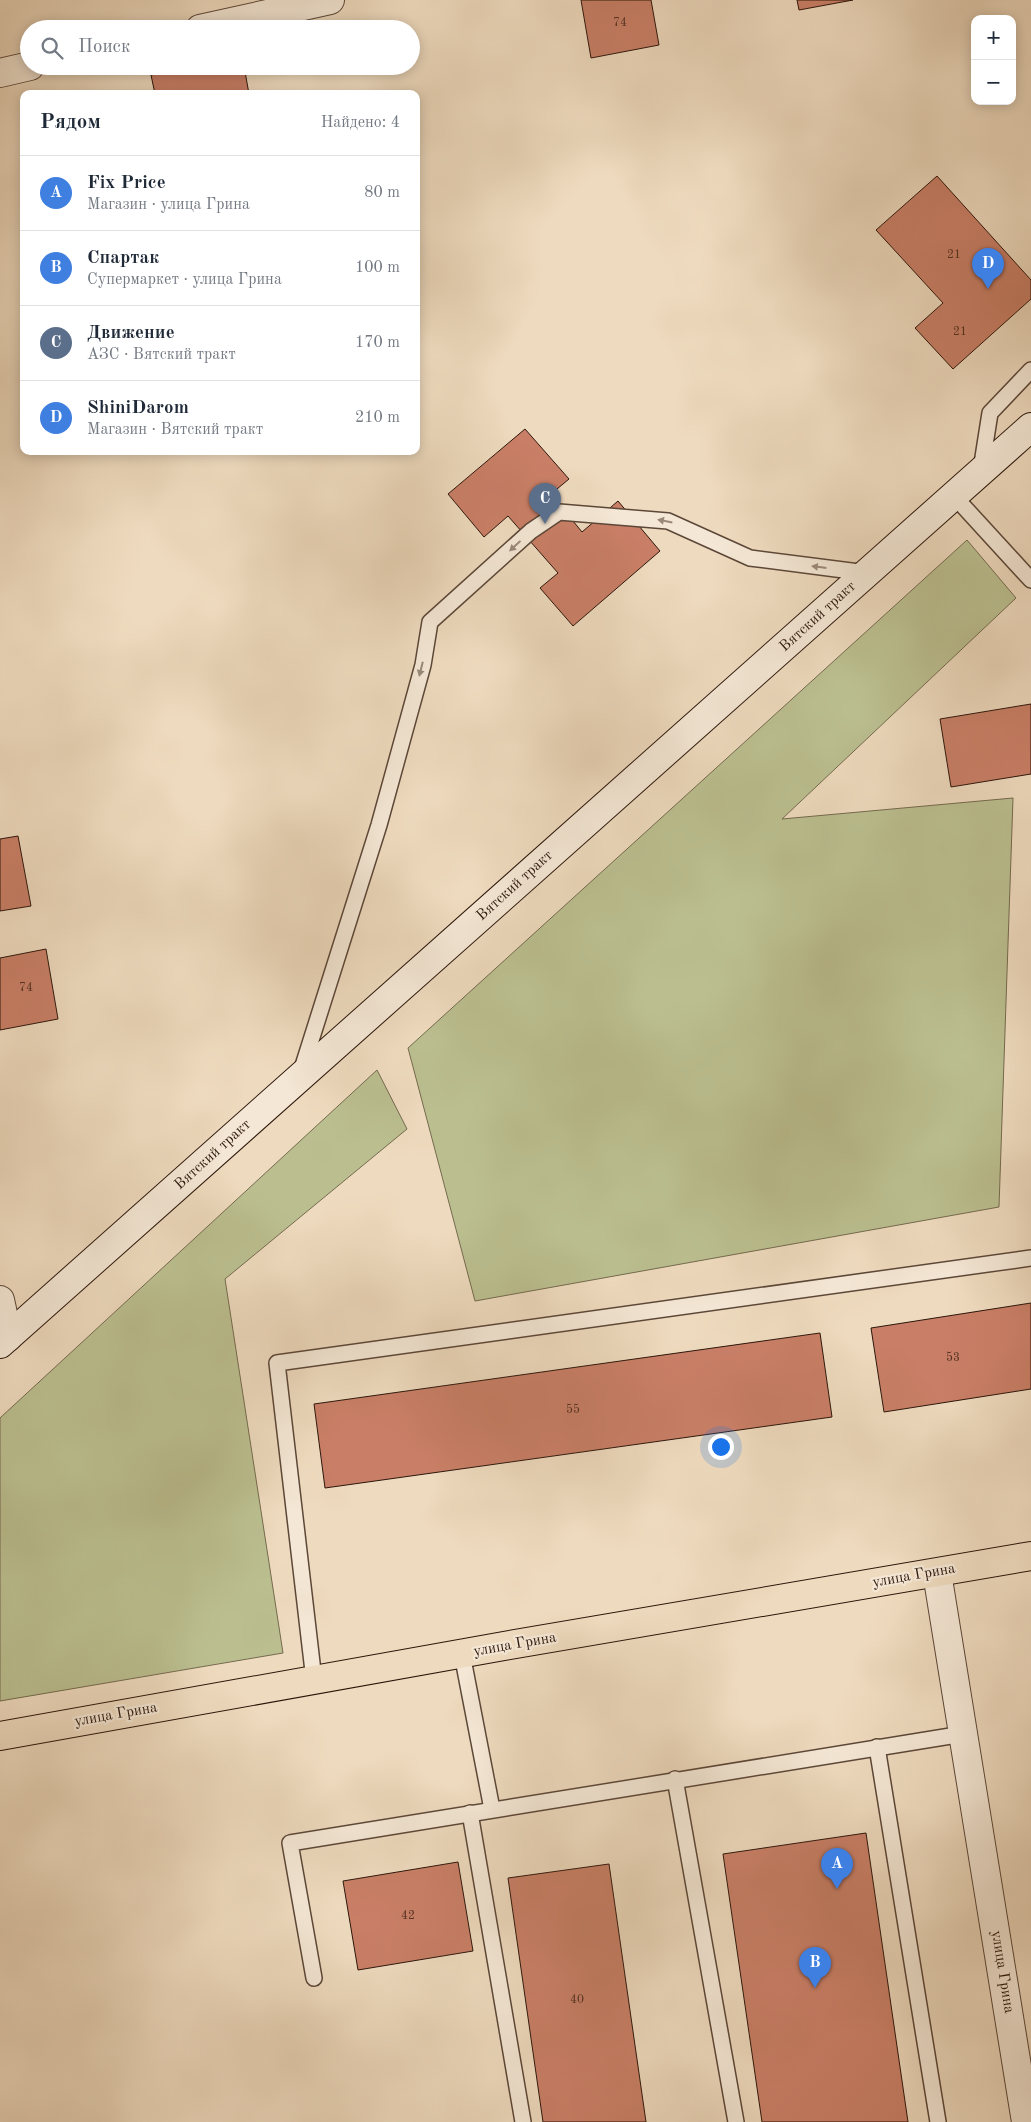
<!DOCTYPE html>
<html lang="ru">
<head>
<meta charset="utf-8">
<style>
	:root { --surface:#fff; --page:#f2f2f3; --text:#1f2937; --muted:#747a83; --line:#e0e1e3; --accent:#8f2418 }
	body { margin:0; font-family:"Old Standard TT",serif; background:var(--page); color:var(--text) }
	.controls { position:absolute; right:15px; top:15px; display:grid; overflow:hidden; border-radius:10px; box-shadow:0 2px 12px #0003 }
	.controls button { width:45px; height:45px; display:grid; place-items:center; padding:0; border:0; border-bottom:1px solid var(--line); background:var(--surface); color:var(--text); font:25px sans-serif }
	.you { position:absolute; left:720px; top:1446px; width:18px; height:18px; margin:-12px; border:4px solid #fff; border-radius:50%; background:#1a73e8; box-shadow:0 0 0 8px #1a73e833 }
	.badge { display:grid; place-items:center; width:32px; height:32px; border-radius:50%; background:var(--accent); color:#fff; font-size:16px; font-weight:700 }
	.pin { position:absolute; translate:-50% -41px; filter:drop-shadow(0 1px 2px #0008) }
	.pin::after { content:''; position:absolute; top:26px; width:18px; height:15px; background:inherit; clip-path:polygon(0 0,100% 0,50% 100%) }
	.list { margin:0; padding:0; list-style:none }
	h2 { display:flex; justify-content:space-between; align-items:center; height:65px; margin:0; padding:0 20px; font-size:21px }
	h2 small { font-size:16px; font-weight:400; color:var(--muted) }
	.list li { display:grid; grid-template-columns:32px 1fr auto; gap:15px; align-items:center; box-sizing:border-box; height:75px; padding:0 20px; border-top:1px solid var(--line) }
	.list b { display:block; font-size:19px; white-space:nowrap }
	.list p { margin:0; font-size:16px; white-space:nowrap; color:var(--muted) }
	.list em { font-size:16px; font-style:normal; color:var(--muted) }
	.icon { flex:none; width:28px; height:28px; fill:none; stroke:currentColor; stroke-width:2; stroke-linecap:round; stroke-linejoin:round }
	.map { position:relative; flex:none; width:1031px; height:2122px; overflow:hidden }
	.search { position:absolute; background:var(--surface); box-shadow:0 2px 12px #0003; left:20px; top:20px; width:400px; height:55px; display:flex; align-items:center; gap:12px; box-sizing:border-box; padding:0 18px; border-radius:28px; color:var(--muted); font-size:19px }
	.panel { position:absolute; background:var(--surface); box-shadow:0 2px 12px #0003; left:20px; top:90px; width:400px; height:365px; border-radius:10px }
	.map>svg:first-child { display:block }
	.green { fill:#bbbf90; stroke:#746a4e }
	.building { fill:#c97f67; stroke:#2c160b }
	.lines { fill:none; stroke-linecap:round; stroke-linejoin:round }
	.lane-casing { stroke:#5c4738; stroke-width:18 }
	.street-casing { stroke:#5c4738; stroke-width:30 }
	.secondary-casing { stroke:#2c160b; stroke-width:30 }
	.highway-casing { stroke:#2c160b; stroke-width:30 }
	.lane { stroke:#f4e7d5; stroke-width:15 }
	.street { stroke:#f4e7d5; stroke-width:28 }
	.secondary { stroke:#f4e7d5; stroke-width:28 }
	.highway { stroke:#eedabe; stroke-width:28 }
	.oneway { fill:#9a897a }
	.labels { text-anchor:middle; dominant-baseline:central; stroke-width:4.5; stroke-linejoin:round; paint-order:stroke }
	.number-label { font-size:12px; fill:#533022 }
	.street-label { font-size:15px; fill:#2c160b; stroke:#f4e7d5 }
</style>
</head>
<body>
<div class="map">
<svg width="1031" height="2122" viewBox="0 0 1031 2122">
	<rect width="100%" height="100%" fill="#eedabe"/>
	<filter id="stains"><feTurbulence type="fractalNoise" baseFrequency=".004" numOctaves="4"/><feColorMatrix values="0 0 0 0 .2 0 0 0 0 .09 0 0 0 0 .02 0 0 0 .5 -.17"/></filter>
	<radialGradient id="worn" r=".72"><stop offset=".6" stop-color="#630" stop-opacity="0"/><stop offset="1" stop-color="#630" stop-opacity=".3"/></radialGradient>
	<g class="green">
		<polygon points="967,540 1016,598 782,819 1013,798 999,1207 475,1301 408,1048"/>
		<polygon points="377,1070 407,1129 225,1279 283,1653 0,1701 0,1418"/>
	</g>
	<g class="building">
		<polygon points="581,0 651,0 659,45 591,58"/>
		<polygon points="797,0 853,0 799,10"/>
		<polygon points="201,66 244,66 249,94 155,94 151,75"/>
		<polygon points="937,176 1031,280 1031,299 953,369 915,328 943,303 876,230"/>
		<polygon points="525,429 569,479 551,494 582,532 618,501 660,551 573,626 540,588 558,573 508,516 484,537 448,494"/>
		<polygon points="1031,704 1031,774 951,787 940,719"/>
		<polygon points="18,836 31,906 0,911 0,839"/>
		<polygon points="46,949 58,1019 0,1030 0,958"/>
		<polygon points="1031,1303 1031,1389 884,1412 871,1328"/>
		<polygon points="820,1333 832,1417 325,1488 314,1404"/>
		<polygon points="866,1833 908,2122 762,2122 723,1854"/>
		<polygon points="458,1862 473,1951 358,1970 343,1881"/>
		<polygon points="609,1864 646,2122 543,2122 508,1878"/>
	</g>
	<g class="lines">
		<g class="lane-casing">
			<g id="lane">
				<polyline points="981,470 990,413 1031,370"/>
				<polyline points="954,496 1031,580"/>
				<polyline points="301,1072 379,825 423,665 430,622 531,531 559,512 668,521 750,558 867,573"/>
				<polyline points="462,1654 492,1809"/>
				<polyline points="314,1680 277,1363 1031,1258"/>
				<polyline points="877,1747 938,2122"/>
				<polyline points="675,1779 736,2122"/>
				<polyline points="470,1813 523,2122"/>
				<polyline points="314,1978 290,1843 963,1734"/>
			</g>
		</g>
		<g class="street-casing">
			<g id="street">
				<polyline points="200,29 330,0"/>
				<polyline points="0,73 30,66"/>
				<polyline points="0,1300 8,1337"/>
				<polyline points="937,1573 1026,2122"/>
			</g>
		</g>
		<g class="secondary-casing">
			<polyline id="secondary" points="0,1344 1031,427"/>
		</g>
		<g class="highway-casing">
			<polyline id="highway" points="0,1736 504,1646 1031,1556"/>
		</g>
		<use href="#lane" class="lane"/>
		<use href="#street" class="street"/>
		<use href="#secondary" class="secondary"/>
		<use href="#highway" class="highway"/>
	</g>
	<defs><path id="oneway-solid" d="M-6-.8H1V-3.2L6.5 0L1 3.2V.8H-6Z" transform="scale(1.25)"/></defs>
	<g class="oneway">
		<use href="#oneway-solid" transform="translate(665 521) rotate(-169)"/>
		<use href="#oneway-solid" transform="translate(515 546) rotate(137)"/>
		<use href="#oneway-solid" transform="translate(819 567) rotate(-173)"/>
		<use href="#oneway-solid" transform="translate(421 669) rotate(104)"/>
	</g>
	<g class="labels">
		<g class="number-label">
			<text x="620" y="23">74</text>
			<text x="954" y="255">21</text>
			<text x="960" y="332">21</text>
			<text x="26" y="988">74</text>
			<text x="953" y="1358">53</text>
			<text x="573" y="1410">55</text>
			<text x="408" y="1916">42</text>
			<text x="577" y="2000">40</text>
		</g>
		<g class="street-label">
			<text transform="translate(818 617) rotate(-42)">Вятский тракт</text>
			<text transform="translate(515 886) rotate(-42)">Вятский тракт</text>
			<text transform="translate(213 1155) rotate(-42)">Вятский тракт</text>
			<text transform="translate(914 1576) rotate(-10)">улица Грина</text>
			<text transform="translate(515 1645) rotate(-10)">улица Грина</text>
			<text transform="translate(116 1715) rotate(-10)">улица Грина</text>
			<text transform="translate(1002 1972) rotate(81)">улица Грина</text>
		</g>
	</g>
	<rect width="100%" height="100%" filter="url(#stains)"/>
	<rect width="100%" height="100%" fill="url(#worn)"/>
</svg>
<div class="controls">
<button>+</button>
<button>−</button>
</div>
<div class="you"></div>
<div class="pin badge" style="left:837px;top:1889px;background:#3f7fe0">A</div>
<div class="pin badge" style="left:815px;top:1988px;background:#3f7fe0">B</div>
<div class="pin badge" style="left:545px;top:524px;background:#5c6f8a">C</div>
<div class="pin badge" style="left:988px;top:289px;background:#3f7fe0">D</div>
<div class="search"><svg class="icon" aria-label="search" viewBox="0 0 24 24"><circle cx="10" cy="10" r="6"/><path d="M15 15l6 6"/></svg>Поиск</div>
<section class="panel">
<h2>Рядом<small>Найдено: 4</small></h2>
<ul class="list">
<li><span class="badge" style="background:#3f7fe0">A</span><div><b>Fix Price</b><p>Магазин · улица Грина</p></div><em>80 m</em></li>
<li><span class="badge" style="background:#3f7fe0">B</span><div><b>Спартак</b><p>Супермаркет · улица Грина</p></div><em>100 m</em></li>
<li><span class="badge" style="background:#5c6f8a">C</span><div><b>Движение</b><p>АЗС · Вятский тракт</p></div><em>170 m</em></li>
<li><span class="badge" style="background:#3f7fe0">D</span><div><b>ShiniDarom</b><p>Магазин · Вятский тракт</p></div><em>210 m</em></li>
</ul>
</section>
</div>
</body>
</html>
